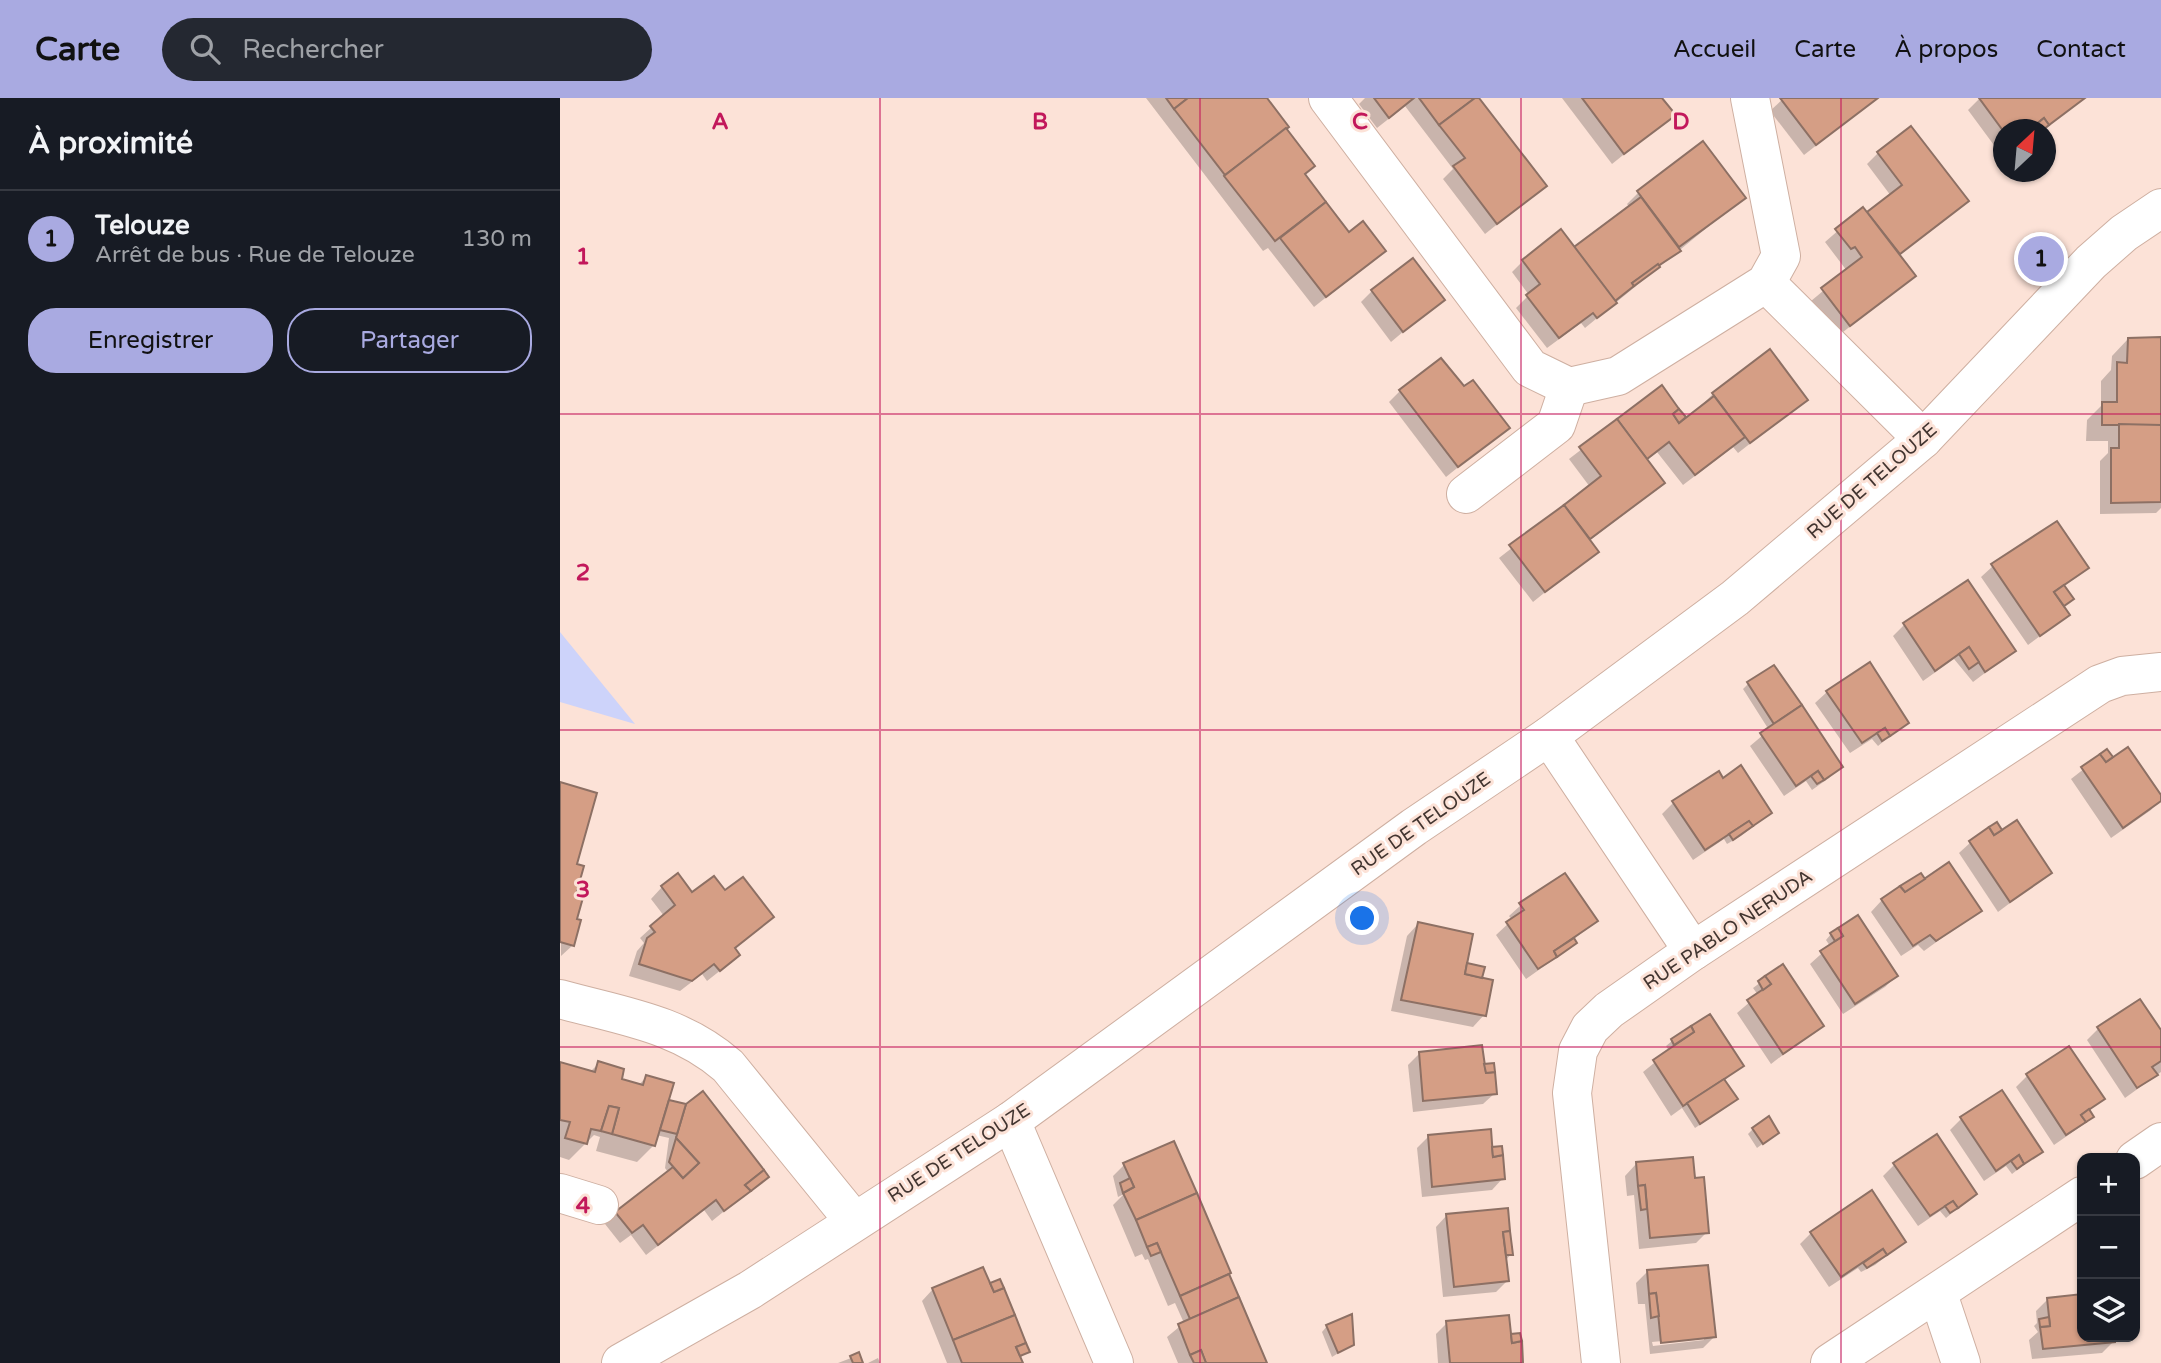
<!DOCTYPE html>
<html lang="fr">
<head>
<meta charset="utf-8">
<style>
	:root { --surface:#171b24; --page:#242831; --text:#f1f3f6; --muted:#9ea1a6; --line:#363941; --accent:#a9aae1 }
	body { margin:0; font-family:"Varela Round",sans-serif; background:var(--page); color:var(--text) }
	.controls { position:absolute; right:21px; bottom:21px; display:grid; overflow:hidden; border-radius:14px; box-shadow:0 2px 5px #0004 }
	.controls button { width:63px; height:63px; display:grid; place-items:center; padding:0; border:0; border-bottom:2px solid var(--line); background:var(--surface); color:var(--text); font:35px sans-serif }
	.compass { position:absolute; left:1433px; top:21px; width:63px; height:63px; border-radius:50%; background:var(--surface); box-shadow:0 2px 5px #0004; rotate:26deg }
	.you { position:absolute; left:803px; top:821px; width:24px; height:24px; margin:-18px; border:5px solid #fff; border-radius:50%; background:#1a73e8; box-shadow:0 0 0 10px #1a73e833 }
	.badge { display:grid; place-items:center; width:46px; height:46px; border-radius:50%; background:var(--accent); color:#111; font-size:23px; font-weight:700 }
	.pin { position:absolute; translate:-50% -50%; border:4px solid #fff; box-shadow:0 2px 7px #0006 }
	.list { margin:0; padding:0; list-style:none }
	h2 { display:flex; justify-content:space-between; align-items:center; height:91px; margin:0; padding:0 28px; font-size:30px }
	h2 small { font-size:23px; font-weight:400; color:var(--muted) }
	.list li { display:grid; grid-template-columns:46px 1fr auto; gap:21px; align-items:center; box-sizing:border-box; height:98px; padding:0 28px; border-top:2px solid var(--line) }
	.list b { display:block; font-size:26px; white-space:nowrap }
	.list p { margin:0; font-size:23px; white-space:nowrap; color:var(--muted) }
	.list em { font-size:23px; font-style:normal; color:var(--muted) }
	.actions { display:flex; gap:14px; padding:21px 28px }
	.actions a { flex:1; padding:16px 0; border:2px solid var(--accent); border-radius:28px; text-align:center; font-size:24px; color:var(--accent) }
	.actions .main { background:var(--accent); color:#111 }
	.icon { flex:none; width:38px; height:38px; fill:none; stroke:currentColor; stroke-width:2; stroke-linecap:round; stroke-linejoin:round }
	.map { position:relative; flex:none; width:1601px; height:1265px; overflow:hidden }
	header { display:flex; align-items:center; gap:42px; box-sizing:border-box; height:98px; padding:0 35px; background:var(--accent); color:#111 }
	header strong { font-size:33px }
	nav { display:flex; gap:38px; margin-inline-start:auto; font-size:24px }
	.search { width:490px; height:63px; background:var(--page); display:flex; align-items:center; gap:18px; box-sizing:border-box; padding:0 24px; border-radius:38px; color:var(--muted); font-size:26px }
	main { display:flex }
	aside { flex:1; background:var(--surface) }
	.map>svg:first-child { display:block }
	.green { fill:#cdd3fa }
	.shadow { fill:#0003; fill-rule:evenodd }
	.building { fill:#d59e85; stroke:#8d7064; stroke-width:2 }
	.lines { fill:none; stroke-linecap:round; stroke-linejoin:round }
	.minor-casing { stroke:#ceafa1; stroke-width:40 }
	.tertiary-casing { stroke:#ceafa1; stroke-width:40 }
	.minor { stroke:#fff; stroke-width:38 }
	.tertiary { stroke:#fff; stroke-width:38 }
	.grid { fill:none; stroke:#c2185b; stroke-width:2; stroke-opacity:0.55 }
	.labels { text-anchor:middle; dominant-baseline:central; stroke-width:6; stroke-linejoin:round; paint-order:stroke }
	.street-label { font-size:19px; fill:#423530; stroke:#fce2d7 }
	.grid-label { font-size:23px; text-anchor:middle; font-weight:bold; fill:#c2185b; stroke:#fce2d7; stroke-width:6; stroke-linejoin:round; paint-order:stroke }
</style>
</head>
<body>
<header>
<strong>Carte</strong>
<div class="search"><svg class="icon" aria-label="search" viewBox="0 0 24 24"><circle cx="10" cy="10" r="6"/><path d="M15 15l6 6"/></svg>Rechercher</div>
<nav><a>Accueil</a><a>Carte</a><a>À propos</a><a>Contact</a></nav>
</header>
<main>
<aside>
<h2>À proximité<small></small></h2>
<ul class="list">
<li><span class="badge">1</span><div><b>Telouze</b><p>Arrêt de bus · Rue de Telouze</p></div><em>130 m</em></li>
</ul>
<div class="actions"><a class="main">Enregistrer</a><a>Partager</a></div>
</aside>
<div class="map">
<svg width="1601" height="1265" viewBox="0 0 1601 1265">
	<rect width="100%" height="100%" fill="#fce2d7"/>
	<polygon class="green" points="0,534 75,626 0,604"/>
	<g class="shadow">
		<polygon points="586,0 704,0 744,77 789,136 824,153 754,209 708,150 703,153"/>
		<polygon points="805,0 917,0 985,88 925,136 883,81 893,71 845,8 817,30 799,6"/>
		<polygon points="1002,0 1100,0 1113,17 1052,66"/>
		<polygon points="1224,0 1317,0 1244,57 1210,13"/>
		<polygon points="1420,0 1523,0 1484,32 1444,32 1444,51 1439,54 1408,12"/>
		<polygon points="1143,46 1183,100 1025,230 1021,225 987,250 956,210 969,197 952,174 963,163 1014,152 1070,110 1067,106 1078,95"/>
		<polygon points="1318,55 1406,103 1339,157 1354,178 1278,238 1251,203 1287,173 1265,144 1303,111 1307,117 1331,98 1307,66"/>
		<polygon points="812,193 882,201 831,244 801,204"/>
		<polygon points="1568,241 1601,241 1601,410 1596,415 1540,416 1540,363 1548,355 1548,343 1526,343 1527,322 1541,308 1541,283 1551,272 1552,258"/>
		<polygon points="1101,290 1126,322 1153,296 1246,302 1178,355 1173,349 1123,387 1097,354 1086,362 1103,385 1029,443 1036,453 973,504 939,460 1030,389 1009,361"/>
		<polygon points="904,291 948,329 886,379 829,304 840,293"/>
		<polygon points="1433,468 1526,470 1503,489 1506,506 1503,509 1508,517 1468,547 1421,479"/>
		<polygon points="1408,484 1454,553 1413,584 1394,561 1363,583 1333,538 1344,527"/>
		<polygon points="1188,586 1280,668 1269,680 1252,692 1246,683 1224,698 1190,648 1209,632 1183,591"/>
		<polygon points="1267,594 1347,624 1318,648 1312,641 1290,655 1255,605"/>
		<polygon points="1547,653 1552,662 1601,700 1591,712 1551,740 1511,681"/>
		<polygon points="1158,675 1163,683 1210,715 1181,738 1167,746 1164,741 1133,762 1102,716 1113,705"/>
		<polygon points="0,686 15,767 15,794 13,847 1,858"/>
		<polygon points="1411,744 1490,775 1438,814 1399,755"/>
		<polygon points="1364,783 1419,813 1364,853 1358,847 1341,858 1311,814 1322,802"/>
		<polygon points="102,789 132,797 165,795 212,819 173,851 166,868 147,883 142,876 120,893 69,878 77,853 84,845 80,840 104,818 91,801"/>
		<polygon points="961,807 1036,823 1013,842 1015,845 1010,850 966,881 936,837 952,822 949,818"/>
		<polygon points="1297,819 1336,878 1325,889 1283,916 1250,866 1270,848 1266,842 1271,836"/>
		<polygon points="858,826 921,879 924,917 913,929 831,913 847,838"/>
		<polygon points="1205,881 1262,927 1211,966 1177,915 1198,897 1193,890"/>
		<polygon points="1149,918 1182,967 1164,983 1171,1006 1135,1030 1122,1010 1111,1018 1083,974 1109,953 1106,948 1112,943"/>
		<polygon points="1538,931 1601,935 1601,974 1565,1000 1527,942"/>
		<polygon points="1508,950 1542,1001 1528,1014 1532,1018 1527,1024 1494,1047 1456,989 1467,978"/>
		<polygon points="860,955 923,968 935,995 923,1006 853,1014 848,967"/>
		<polygon points="39,965 60,983 78,988 86,979 105,1008 110,1004 126,1008 183,1098 152,1123 144,1112 86,1157 71,1137 60,1145 45,1126 108,1074 105,1070 109,1040 96,1037 93,1048 77,1064 36,1053 40,1039 34,1037 9,1062 0,1059 0,966 29,975"/>
		<polygon points="1401,1021 1481,1053 1452,1076 1446,1068 1424,1083 1390,1032"/>
		<polygon points="1193,1031 1217,1035 1197,1050 1188,1036"/>
		<polygon points="868,1039 931,1051 943,1080 932,1092 862,1099 857,1050"/>
		<polygon points="1076,1066 1134,1082 1147,1134 1136,1145 1079,1151 1074,1097 1067,1098 1065,1078"/>
		<polygon points="1335,1066 1415,1096 1386,1120 1380,1113 1358,1128 1323,1078"/>
		<polygon points="564,1067 667,1176 705,1265 618,1265 607,1239 624,1225 615,1205 608,1208 588,1161 585,1162 582,1156 575,1159 553,1107 564,1096 558,1099 553,1078"/>
		<polygon points="947,1112 951,1156 946,1162 947,1183 936,1194 883,1199 876,1129 887,1117"/>
		<polygon points="1251,1135 1344,1144 1315,1167 1301,1174 1298,1170 1269,1189 1240,1146"/>
		<path d="M1087,1174l67,65 -11,11 -53,6 -5,-50h-7l-2,-21zM1144,1239v3l-51,6 -1,-4z"/>
		<polygon points="373,1191 468,1253 459,1261 461,1265 387,1265 362,1203"/>
		<polygon points="1522,1198 1522,1239 1553,1239 1554,1243 1542,1255 1472,1261 1469,1242 1478,1234 1474,1228 1477,1225 1476,1213 1488,1201"/>
		<polygon points="887,1225 950,1240 962,1265 878,1265 876,1236"/>
		<polygon points="767,1228 793,1246 772,1259 762,1234"/>
		<polygon points="298,1257 301,1265 278,1265 291,1260"/>
		<polygon points="318,1260 320,1265 308,1265"/>
	</g>
	<g class="building">
		<polygon points="606,0 628,0 614,11"/>
		<polygon points="628,0 707,0 729,29 665,77 614,11"/>
		<polygon points="814,0 854,0 829,20"/>
		<polygon points="859,0 915,0 879,27"/>
		<polygon points="915,0 919,0 987,88 937,126 893,68 905,60 879,27"/>
		<polygon points="1022,0 1102,0 1116,17 1064,56"/>
		<polygon points="1220,0 1318,0 1256,47"/>
		<polygon points="1419,0 1525,0 1489,27 1484,20 1469,32 1444,34"/>
		<polygon points="1484,20 1489,27 1483,32 1469,32"/>
		<polygon points="1351,28 1409,103 1340,156 1307,114 1342,87 1317,54"/>
		<polygon points="726,30 755,68 745,76 766,104 715,143 664,78"/>
		<polygon points="1143,43 1186,100 1119,149 1077,93"/>
		<polygon points="1081,99 1121,153 1072,185 1074,188 1055,203 1014,149"/>
		<polygon points="766,104 789,134 803,123 826,153 766,199 720,140"/>
		<polygon points="1303,109 1356,178 1290,228 1261,190 1302,159 1295,149 1291,151 1275,131"/>
		<polygon points="1001,131 1057,205 1037,220 1033,215 999,240 966,197 980,186 962,162"/>
		<polygon points="853,160 885,202 843,234 811,192"/>
		<polygon points="1098,166 1100,169 1074,188 1072,185"/>
		<polygon points="1601,239 1601,327 1542,327 1542,304 1557,304 1557,264 1567,265 1568,240"/>
		<polygon points="1210,251 1248,302 1190,345 1152,295"/>
		<polygon points="881,260 904,288 913,282 950,330 898,369 839,292"/>
		<polygon points="1102,287 1119,311 1113,316 1119,325 1154,298 1185,339 1135,377 1109,344 1087,361 1057,321"/>
		<polygon points="1119,311 1126,319 1119,325 1113,316"/>
		<polygon points="1057,321 1105,385 1030,441 1004,407 1041,378 1019,349"/>
		<polygon points="1559,326 1601,327 1601,404 1551,405 1551,350 1559,350"/>
		<polygon points="1004,407 1039,454 985,494 949,447"/>
		<polygon points="1497,423 1529,470 1494,494 1510,517 1480,538 1431,466"/>
		<polygon points="1408,482 1456,553 1425,574 1409,549 1375,573 1343,525"/>
		<polygon points="1504,487 1514,501 1504,508 1494,494"/>
		<polygon points="1409,549 1419,564 1409,571 1399,556"/>
		<polygon points="1310,564 1349,625 1330,638 1325,630 1302,645 1266,593"/>
		<polygon points="1214,567 1242,607 1214,626 1187,584"/>
		<polygon points="1242,607 1283,669 1264,682 1258,673 1236,688 1200,635"/>
		<polygon points="1325,630 1330,638 1322,643 1317,635"/>
		<polygon points="1568,649 1601,697 1601,703 1563,730 1521,669 1540,656 1546,664"/>
		<polygon points="1547,651 1553,659 1546,664 1540,656"/>
		<polygon points="1181,667 1212,715 1193,728 1189,723 1145,752 1112,703 1159,673 1163,680"/>
		<polygon points="1258,673 1264,682 1257,686 1251,678"/>
		<polygon points="0,684 37,695 17,766 24,768 17,793 24,796 17,821 21,822 14,848 0,844"/>
		<polygon points="1457,722 1492,775 1450,804 1409,743 1429,729 1434,737"/>
		<polygon points="1189,723 1193,728 1173,742 1169,736"/>
		<polygon points="1437,724 1442,732 1434,737 1429,729"/>
		<polygon points="1389,764 1422,813 1376,843 1370,837 1353,848 1321,801 1340,788 1345,794"/>
		<polygon points="118,775 132,794 154,778 165,792 183,779 214,819 175,850 180,857 160,873 154,866 132,883 79,866 87,840 95,834 90,828 115,807 101,788"/>
		<polygon points="1005,775 1038,823 994,853 997,859 978,871 946,824 964,812 959,805"/>
		<polygon points="1361,775 1365,781 1345,794 1340,788"/>
		<polygon points="1298,817 1338,878 1295,906 1260,853 1283,838 1278,830"/>
		<polygon points="858,824 913,836 905,876 933,882 926,918 841,902"/>
		<polygon points="1278,830 1283,838 1275,843 1270,835"/>
		<polygon points="1014,840 1017,845 997,859 994,853"/>
		<polygon points="907,865 925,869 922,880 905,876"/>
		<polygon points="1223,866 1264,928 1223,956 1187,902 1211,886 1205,878"/>
		<polygon points="1205,878 1211,886 1203,892 1198,883"/>
		<polygon points="1580,901 1601,932 1601,963 1592,969 1598,977 1577,990 1537,929"/>
		<polygon points="1150,916 1184,968 1123,1008 1093,962 1134,934 1131,928"/>
		<polygon points="1131,928 1134,934 1114,947 1111,941"/>
		<polygon points="922,947 926,975 935,974 937,996 863,1003 859,954"/>
		<polygon points="1509,948 1545,1001 1521,1017 1526,1024 1506,1037 1466,976"/>
		<polygon points="38,963 64,971 62,981 83,987 86,977 114,985 95,1048 52,1036 59,1010 49,1008 41,1033 31,1031 27,1046 5,1040 10,1024 0,1022 0,964 35,974"/>
		<polygon points="934,965 935,974 926,975 924,966"/>
		<polygon points="1164,981 1178,1001 1140,1026 1127,1005"/>
		<polygon points="1442,992 1483,1054 1464,1066 1459,1057 1436,1073 1400,1019"/>
		<polygon points="143,993 204,1072 185,1087 191,1093 164,1113 156,1102 98,1147 83,1127 72,1135 55,1114 113,1069 123,1080 139,1065 116,1040 126,1006"/>
		<polygon points="109,1002 126,1006 117,1036 100,1032"/>
		<polygon points="49,1008 59,1010 52,1036 41,1033"/>
		<polygon points="1529,1011 1534,1019 1526,1024 1521,1017"/>
		<polygon points="1209,1018 1219,1035 1203,1046 1192,1030"/>
		<polygon points="931,1031 933,1059 943,1057 945,1081 872,1089 868,1037"/>
		<polygon points="1377,1036 1417,1096 1398,1110 1393,1103 1370,1118 1333,1065"/>
		<polygon points="116,1040 139,1065 123,1080 109,1064"/>
		<polygon points="614,1043 637,1095 576,1122 563,1095 574,1089 563,1065"/>
		<polygon points="942,1048 943,1057 933,1059 932,1049"/>
		<polygon points="1459,1057 1464,1066 1457,1071 1451,1063"/>
		<polygon points="1133,1059 1135,1080 1144,1079 1149,1135 1090,1140 1085,1087 1078,1088 1076,1064"/>
		<polygon points="204,1072 209,1079 191,1093 185,1087"/>
		<polygon points="570,1080 574,1089 563,1095 560,1085"/>
		<polygon points="1085,1087 1087,1111 1081,1112 1078,1088"/>
		<polygon points="1312,1092 1346,1144 1327,1157 1323,1151 1281,1179 1250,1134"/>
		<polygon points="637,1095 671,1175 620,1198 597,1145 587,1149 576,1122"/>
		<polygon points="1393,1103 1398,1110 1390,1115 1385,1108"/>
		<polygon points="948,1110 950,1133 943,1134 949,1183 894,1189 886,1116"/>
		<polygon points="950,1133 953,1157 946,1157 943,1134"/>
		<polygon points="597,1145 601,1154 591,1158 587,1149"/>
		<polygon points="1323,1151 1327,1157 1307,1170 1303,1165"/>
		<polygon points="1148,1167 1156,1239 1101,1245 1096,1195 1089,1196 1087,1172"/>
		<polygon points="423,1169 434,1194 444,1190 455,1217 393,1242 372,1190"/>
		<polygon points="669,1176 679,1199 630,1221 620,1198"/>
		<polygon points="440,1181 444,1190 434,1194 430,1185"/>
		<polygon points="1096,1195 1099,1218 1091,1220 1089,1196"/>
		<polygon points="1522,1196 1522,1239 1555,1239 1555,1244 1483,1251 1480,1229 1490,1228 1487,1200"/>
		<polygon points="679,1199 707,1265 646,1265 641,1252 630,1257 618,1226"/>
		<polygon points="792,1216 794,1247 778,1255 766,1227"/>
		<polygon points="455,1217 466,1245 456,1249 463,1265 402,1265 393,1242"/>
		<polygon points="949,1217 952,1245 962,1243 963,1265 890,1265 886,1223"/>
		<polygon points="1489,1219 1490,1228 1480,1229 1479,1221"/>
		<polygon points="960,1235 962,1243 952,1245 951,1236"/>
		<polygon points="466,1245 470,1254 460,1258 456,1249"/>
		<polygon points="641,1252 646,1265 634,1265 630,1257"/>
		<polygon points="299,1254 303,1265 293,1265 290,1258"/>
	</g>
	<g class="lines">
		<g class="minor-casing">
			<g id="minor">
				<polyline points="768,0 970,270 1009,289 1058,278 1206,185 1221,158 1190,0"/>
				<polyline points="1206,185 1363,341"/>
				<polyline points="906,396 996,327 1009,289"/>
				<polyline points="989,638 1133,853"/>
				<path d="M0,901c61,17 119,24 168,67l126,155"/>
				<polyline points="451,1023 554,1265"/>
				<polyline points="1575,1062 1601,1044"/>
				<polyline points="0,1095 39,1107"/>
				<polyline points="1378,1196 1401,1265"/>
				<polyline points="1041,1265 1012,995 1018,953 1030,930 1049,912 1133,853 1540,586 1562,578 1601,574"/>
				<polyline points="1270,1265 1522,1098"/>
			</g>
		</g>
		<g class="tertiary-casing">
			<polyline id="tertiary" points="61,1265 190,1192 451,1023 854,729 989,638 1175,500 1363,341 1531,164 1564,135 1601,110"/>
		</g>
		<use href="#minor" class="minor"/>
		<use href="#tertiary" class="tertiary"/>
	</g>
	<path class="grid" d="M320,0v1265M640,0v1265M961,0v1265M1281,0v1265M0,316h1601M0,632h1601M0,949h1601"/>
	<g class="labels">
		<g class="street-label">
			<text transform="translate(1312 383) rotate(-41)">RUE DE TELOUZE</text>
			<text transform="translate(861 726) rotate(-35)">RUE DE TELOUZE</text>
			<text transform="translate(1168 832) rotate(-34)">RUE PABLO NERUDA</text>
			<text transform="translate(399 1055) rotate(-33)">RUE DE TELOUZE</text>
		</g>
	</g>
	<g class="grid-label">
		<text x="160" y="31">A</text>
		<text x="480" y="31">B</text>
		<text x="800" y="31">C</text>
		<text x="1121" y="31">D</text>
		<text x="23" y="166">1</text>
		<text x="23" y="482">2</text>
		<text x="23" y="799">3</text>
		<text x="23" y="1115">4</text>
	</g>
</svg>
<div class="controls">
<button>+</button>
<button>−</button>
<button><svg class="icon" aria-label="layers" viewBox="0 0 24 24"><path d="M12 4l9 5-9 5-9-5zM3 14l9 5 9-5"/></svg></button>
</div>
<svg class="compass" viewBox="-18 -18 36 36"><path d="M0-13l5 13h-10z" fill="#e53935"/><path d="M0 13l5-13h-10z" fill="#9ea1a6"/></svg>
<div class="you"></div>
<div class="pin badge" style="left:1481px;top:161px">1</div>
</div>
</main>
</body>
</html>
